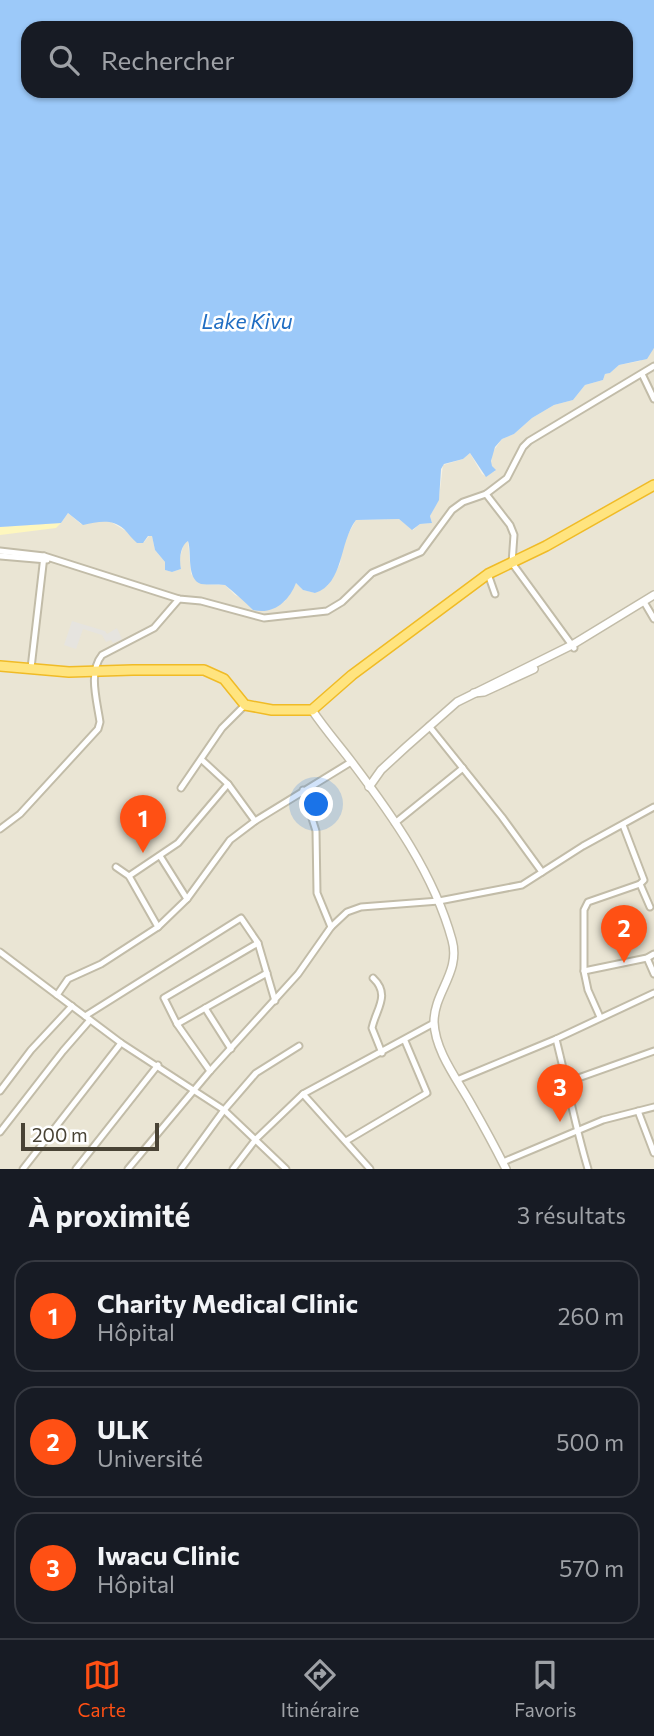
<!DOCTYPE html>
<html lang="fr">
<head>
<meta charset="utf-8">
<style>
	:root { --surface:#171b24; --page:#242831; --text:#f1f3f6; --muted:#9ea1a6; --line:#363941; --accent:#ff5014 }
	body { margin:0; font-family:Commissioner,sans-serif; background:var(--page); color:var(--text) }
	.scale { position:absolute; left:21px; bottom:18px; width:138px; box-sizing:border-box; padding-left:7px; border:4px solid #494335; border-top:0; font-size:19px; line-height:24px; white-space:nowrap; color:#494335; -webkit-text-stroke:5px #fff; paint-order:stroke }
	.you { position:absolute; left:317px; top:805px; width:24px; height:24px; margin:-18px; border:5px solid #fff; border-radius:50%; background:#1a73e8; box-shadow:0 0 0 10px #1a73e833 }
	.badge { display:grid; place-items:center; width:46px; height:46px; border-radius:50%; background:var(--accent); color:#fff; font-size:23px; font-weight:700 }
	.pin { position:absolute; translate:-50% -58px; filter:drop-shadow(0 2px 4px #0008) }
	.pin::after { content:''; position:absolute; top:37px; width:24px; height:21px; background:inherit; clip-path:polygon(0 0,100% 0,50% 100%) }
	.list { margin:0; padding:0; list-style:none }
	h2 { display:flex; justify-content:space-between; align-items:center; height:91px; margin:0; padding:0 28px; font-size:30px }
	h2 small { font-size:23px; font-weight:400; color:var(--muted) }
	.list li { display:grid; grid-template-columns:46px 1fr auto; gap:21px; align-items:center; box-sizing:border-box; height:112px; margin:0 14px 14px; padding:0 14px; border:2px solid var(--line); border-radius:21px }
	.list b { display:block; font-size:26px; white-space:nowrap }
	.list p { margin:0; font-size:23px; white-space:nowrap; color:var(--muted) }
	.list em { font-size:23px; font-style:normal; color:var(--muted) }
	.icon { flex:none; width:38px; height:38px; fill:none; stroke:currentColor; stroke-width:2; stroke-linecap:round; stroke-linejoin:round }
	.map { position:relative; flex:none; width:654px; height:1169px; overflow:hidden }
	.search { position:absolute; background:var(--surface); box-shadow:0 2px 5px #0004; left:21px; right:21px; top:21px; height:77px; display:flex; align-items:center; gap:18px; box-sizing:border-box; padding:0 24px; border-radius:21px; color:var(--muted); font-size:26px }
	.sheet { height:469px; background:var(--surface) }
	nav { display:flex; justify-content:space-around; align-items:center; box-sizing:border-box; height:98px; border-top:2px solid var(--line); background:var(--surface); font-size:19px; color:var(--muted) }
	nav a { display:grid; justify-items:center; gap:4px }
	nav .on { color:var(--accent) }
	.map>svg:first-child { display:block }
	.residential { fill:#eae5d4 }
	.sand { fill:#fef7be }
	.parking { fill:#e6e4df }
	.water { fill:#9cc9f9; fill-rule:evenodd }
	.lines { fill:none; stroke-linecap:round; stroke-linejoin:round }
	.minor-casing { stroke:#c2bca8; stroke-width:9 }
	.tertiary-casing { stroke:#c2bca8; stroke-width:10 }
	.trunk-casing { stroke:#f0bb26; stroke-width:12 }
	.minor { stroke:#fff; stroke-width:5 }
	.tertiary { stroke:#fff; stroke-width:7 }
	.trunk { stroke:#ffe47f; stroke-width:9 }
	.labels { text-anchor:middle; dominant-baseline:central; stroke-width:5; stroke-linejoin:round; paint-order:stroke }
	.water-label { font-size:21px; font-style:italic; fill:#206dc2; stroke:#fff }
</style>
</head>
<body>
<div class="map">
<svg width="654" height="1169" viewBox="0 0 654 1169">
	<rect width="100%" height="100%" fill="#f5f2e6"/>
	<polygon class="residential" points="654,348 654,1169 0,1169 0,527 61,523 68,513 81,524 103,520 111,522 144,542 149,536 152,536 155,550 165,562 165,570 172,572 181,569 179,561 184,543 188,541 191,574 202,584 225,585 235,595 246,600 253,610 269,610 285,601 296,583 303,590 315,593 328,585 340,564 343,543 356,520 399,519 413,530 420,524 432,523 430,516 439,498 443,465 463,459 470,453 482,474 486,476 495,471 491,465 492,453 502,439 514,434 532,418 554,405 573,400 585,385 603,380 605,374 610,373 619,365 640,361"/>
	<polygon class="sand" points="61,523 56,528 0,535 0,527"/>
	<polygon class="parking" points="72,621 105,631 107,634 117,628 122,639 113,643 111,640 106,642 102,635 83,629 76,649 64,645"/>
	<path class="water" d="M0,0h654v348l-7,11 -28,6 -9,8 -5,1 -2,6 -18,5 -12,15 -19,5 -22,13 -18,16 -12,5 -7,8 -4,14 1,5 4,4 -10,7 -16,-24 -7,6 -19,5 -3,5 -2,31 -9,16 2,7 -12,1 -8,6 -13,-11 -43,1c-17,22 -12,64 -41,73l-12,-3 -7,-7c-7,18 -22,32 -43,27 -9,-9 -18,-17 -28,-25 -8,-1 -17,0 -24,-1 -15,-5 -9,-32 -13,-43 -8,5 -9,19 -7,28l-9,3 -7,-2v-8l-10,-12 -3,-14h-4l-5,7h-6c-5,-4 -8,-9 -13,-14 -13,-11 -26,-7 -41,-4l-15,-12 -7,10 -61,4zM626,28v63h-598v-63z"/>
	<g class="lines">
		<g class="minor-casing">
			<g id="minor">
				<polyline points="642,374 654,399"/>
				<polyline points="486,494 510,525 514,535 512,563 574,648"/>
				<polyline points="0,551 44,556 179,599 201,601 264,618 327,611 342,602 372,573 421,552 452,510 463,502 486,494 507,478 523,447 529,441 654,366"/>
				<polyline points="0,556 47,560"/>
				<polyline points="488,574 495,594"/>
				<polyline points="644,602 654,619"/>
				<polyline points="31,668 44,556"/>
				<polyline points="429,726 502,817 542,872"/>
				<polyline points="202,760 228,784 255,821"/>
				<polyline points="181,788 222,728 245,705"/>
				<polyline points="303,790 316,831 317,893 331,927"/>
				<polyline points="395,823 463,768"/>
				<path d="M0,829l20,-15 78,-85 2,-7c-3,-21 -12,-50 2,-67l52,-27 25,-29"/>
				<polyline points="160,856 187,899"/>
				<polyline points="116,867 129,876 158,927"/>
				<polyline points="129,876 178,843 228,784"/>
				<polyline points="640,884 650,907"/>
				<polyline points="0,952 57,995"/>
				<polyline points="647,958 654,974"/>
				<polyline points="584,971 647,958 654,954"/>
				<path d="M373,978c18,17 3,31 -1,50l10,25"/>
				<polyline points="205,1008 231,1049"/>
				<polyline points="85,1016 241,918 258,943 275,1001"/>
				<polyline points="600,1017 588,990 584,971 584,910 588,902 640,884 644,880 623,825"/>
				<polyline points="177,1024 267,973"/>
				<path d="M556,1039c11,43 19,87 32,130"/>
				<polyline points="210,1071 177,1024 164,998 258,943"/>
				<polyline points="457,1080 556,1039 654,993"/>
				<polyline points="567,1082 654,1051"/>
				<polyline points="0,1091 31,1050 72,1006"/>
				<polyline points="303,1094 370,1169"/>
				<polyline points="638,1111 654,1153"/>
				<polyline points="0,1132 63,1051 90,1020"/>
				<polyline points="346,1141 427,1093 405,1041"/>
				<polyline points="503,1162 603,1120 654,1107"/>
				<polyline points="23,1169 121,1043"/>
				<polyline points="76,1169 158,1065"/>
				<polyline points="128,1169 210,1071 298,974 331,927 347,912 361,907 439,901 522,885 583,846 654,807"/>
				<polyline points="181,1169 224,1110 256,1073 299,1046"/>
				<polyline points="233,1169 256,1139 303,1094 434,1023"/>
				<polyline points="286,1169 224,1110 121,1043 57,995 68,979 101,964 158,927 187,899 230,840 255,821 351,762"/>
			</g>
		</g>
		<g class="tertiary-casing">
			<g id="tertiary">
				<polyline points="474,693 484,692 534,669"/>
				<path d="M312,710c12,18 26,34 39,51 41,54 83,113 101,179 9,32 -18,52 -18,82 1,29 23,57 37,82 12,21 24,43 35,65"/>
				<polyline points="369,787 381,770 406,747 457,702 572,645 654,595"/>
			</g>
		</g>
		<g class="trunk-casing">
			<polyline id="trunk" points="0,666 69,672 133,670 204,670 224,679 245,705 272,710 312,710 352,675 488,574 546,546 654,485"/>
		</g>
		<use href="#minor" class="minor"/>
		<use href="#tertiary" class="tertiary"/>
		<use href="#trunk" class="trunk"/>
	</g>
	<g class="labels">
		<g class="water-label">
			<text x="247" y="320">Lake Kivu</text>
		</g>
	</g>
</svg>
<div class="scale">200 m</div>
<div class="you"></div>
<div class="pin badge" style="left:143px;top:853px">1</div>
<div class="pin badge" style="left:624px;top:963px">2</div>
<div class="pin badge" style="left:560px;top:1122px">3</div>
<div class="search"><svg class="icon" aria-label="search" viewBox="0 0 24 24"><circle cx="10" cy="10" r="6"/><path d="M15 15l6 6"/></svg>Rechercher</div>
</div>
<section class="sheet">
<h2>À proximité<small>3 résultats</small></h2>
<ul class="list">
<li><span class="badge">1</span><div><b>Charity Medical Clinic</b><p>Hôpital</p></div><em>260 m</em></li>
<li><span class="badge">2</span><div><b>ULK</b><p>Université</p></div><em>500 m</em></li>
<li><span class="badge">3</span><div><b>Iwacu Clinic</b><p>Hôpital</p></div><em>570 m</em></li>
</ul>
</section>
<nav>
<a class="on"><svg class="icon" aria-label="map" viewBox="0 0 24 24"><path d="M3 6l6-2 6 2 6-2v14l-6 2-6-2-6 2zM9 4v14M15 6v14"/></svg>Carte</a>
<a><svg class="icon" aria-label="directions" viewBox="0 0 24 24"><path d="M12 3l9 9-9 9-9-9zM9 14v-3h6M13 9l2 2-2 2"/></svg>Itinéraire</a>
<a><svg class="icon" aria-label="saved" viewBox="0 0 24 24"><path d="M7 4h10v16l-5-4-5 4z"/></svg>Favoris</a>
</nav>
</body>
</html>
